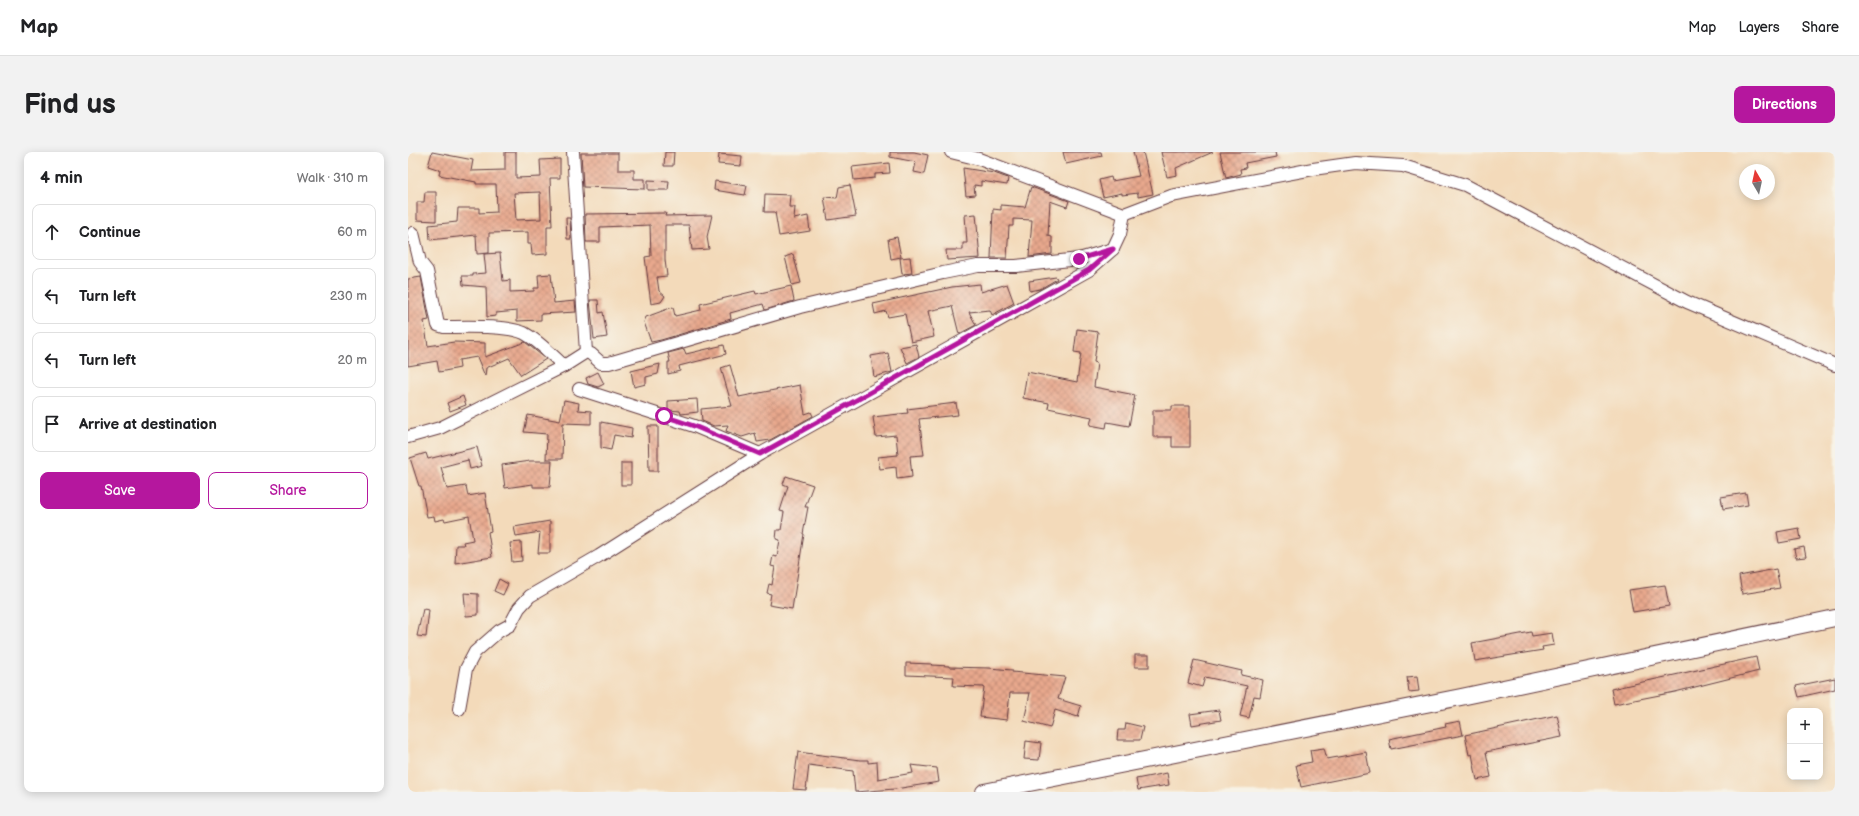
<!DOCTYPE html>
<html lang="en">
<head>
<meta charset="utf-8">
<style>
	:root { --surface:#fff; --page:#f2f2f2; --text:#202124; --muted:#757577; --line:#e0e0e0; --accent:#b5179e }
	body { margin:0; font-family:"Balsamiq Sans",sans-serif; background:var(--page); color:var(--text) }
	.controls { position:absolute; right:12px; bottom:12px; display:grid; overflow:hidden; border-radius:8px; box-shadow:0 2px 10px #0003 }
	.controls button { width:36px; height:36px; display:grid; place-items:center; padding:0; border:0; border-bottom:1px solid var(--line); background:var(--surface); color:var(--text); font:20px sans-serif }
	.compass { position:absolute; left:1331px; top:12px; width:36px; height:36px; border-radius:50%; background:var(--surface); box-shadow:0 2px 10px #0003; rotate:351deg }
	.stop { position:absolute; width:12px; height:12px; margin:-9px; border:3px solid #b5179e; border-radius:50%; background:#fff }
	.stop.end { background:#b5179e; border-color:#fff; box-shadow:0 1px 4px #0008 }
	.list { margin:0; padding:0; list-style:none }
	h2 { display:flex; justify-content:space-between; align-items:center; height:52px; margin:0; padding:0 16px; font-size:17px }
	h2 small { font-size:13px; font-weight:400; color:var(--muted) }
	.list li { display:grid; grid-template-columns:26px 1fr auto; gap:12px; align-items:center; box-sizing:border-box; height:56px; margin:0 8px 8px; padding:0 8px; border:1px solid var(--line); border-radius:8px }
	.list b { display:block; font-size:15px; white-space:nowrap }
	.list em { font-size:13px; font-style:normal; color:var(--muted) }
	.actions { display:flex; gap:8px; padding:12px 16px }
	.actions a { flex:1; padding:9px 0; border:1px solid var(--accent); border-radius:8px; text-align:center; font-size:14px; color:var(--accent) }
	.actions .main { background:var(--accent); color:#fff }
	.icon { flex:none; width:22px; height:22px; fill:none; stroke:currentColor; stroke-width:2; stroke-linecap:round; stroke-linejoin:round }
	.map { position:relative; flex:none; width:1427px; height:640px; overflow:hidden; border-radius:8px }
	header { display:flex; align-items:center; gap:24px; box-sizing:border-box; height:56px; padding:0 20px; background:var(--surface); border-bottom:1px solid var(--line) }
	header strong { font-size:19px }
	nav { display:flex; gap:22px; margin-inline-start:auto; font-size:14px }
	.intro { display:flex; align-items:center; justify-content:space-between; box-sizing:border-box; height:96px; padding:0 24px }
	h1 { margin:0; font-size:28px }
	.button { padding:10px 18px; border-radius:8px; background:var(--accent); color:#fff; font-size:14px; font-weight:700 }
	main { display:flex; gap:24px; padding:0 24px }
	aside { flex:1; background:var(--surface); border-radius:8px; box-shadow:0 2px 10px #0003 }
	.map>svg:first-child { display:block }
	.building { fill:url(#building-cross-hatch); fill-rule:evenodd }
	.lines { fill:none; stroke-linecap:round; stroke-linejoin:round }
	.minor-casing { stroke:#633b40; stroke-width:14 }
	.secondary-casing { stroke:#633b40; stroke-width:18 }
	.minor { stroke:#fff; stroke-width:12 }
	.secondary { stroke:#fff; stroke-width:16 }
	.route { stroke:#b5179e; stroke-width:5 }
</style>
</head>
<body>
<header>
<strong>Map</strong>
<nav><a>Map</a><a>Layers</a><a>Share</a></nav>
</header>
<div class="intro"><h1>Find us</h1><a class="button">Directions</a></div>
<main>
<aside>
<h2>4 min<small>Walk · 310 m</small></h2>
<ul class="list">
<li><svg class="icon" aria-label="ahead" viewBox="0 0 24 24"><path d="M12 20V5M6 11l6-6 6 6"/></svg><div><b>Continue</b></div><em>60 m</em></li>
<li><svg class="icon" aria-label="left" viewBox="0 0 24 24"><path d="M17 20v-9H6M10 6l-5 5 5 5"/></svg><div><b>Turn left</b></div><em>230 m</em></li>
<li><svg class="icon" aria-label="left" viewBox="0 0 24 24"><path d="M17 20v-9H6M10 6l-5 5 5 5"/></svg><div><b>Turn left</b></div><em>20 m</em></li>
<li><svg class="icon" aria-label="arrive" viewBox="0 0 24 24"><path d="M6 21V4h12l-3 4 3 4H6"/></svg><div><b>Arrive at destination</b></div></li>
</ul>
<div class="actions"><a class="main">Save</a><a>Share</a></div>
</aside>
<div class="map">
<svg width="1427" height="640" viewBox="0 0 1427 640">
	<defs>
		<pattern id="building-cross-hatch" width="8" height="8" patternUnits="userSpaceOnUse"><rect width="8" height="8" fill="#e8a88d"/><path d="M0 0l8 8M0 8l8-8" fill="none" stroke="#be8873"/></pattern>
	</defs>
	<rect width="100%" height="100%" fill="#f7f3e8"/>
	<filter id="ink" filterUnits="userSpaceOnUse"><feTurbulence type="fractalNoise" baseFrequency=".025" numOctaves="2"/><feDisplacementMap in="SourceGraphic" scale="8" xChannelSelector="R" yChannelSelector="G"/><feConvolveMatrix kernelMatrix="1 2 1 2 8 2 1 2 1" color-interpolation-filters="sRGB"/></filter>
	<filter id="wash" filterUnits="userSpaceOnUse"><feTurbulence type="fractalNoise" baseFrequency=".012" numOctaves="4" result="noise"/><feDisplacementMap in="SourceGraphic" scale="16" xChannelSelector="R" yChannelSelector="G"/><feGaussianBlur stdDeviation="0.9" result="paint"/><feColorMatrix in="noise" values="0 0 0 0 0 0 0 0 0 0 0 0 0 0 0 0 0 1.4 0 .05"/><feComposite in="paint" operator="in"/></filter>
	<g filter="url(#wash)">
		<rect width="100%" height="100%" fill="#f3daba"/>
		<g id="blocks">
			<g class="building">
				<path d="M24,0l41,8 -2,11 34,-1v-18h11v26l25,-1 -1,-17 20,-1v19h-10l2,48h-5v28l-15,1 -1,-11h-3v-12l-39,1v20l-12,1 -1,-19 -46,5 -1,-15 28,-3 1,-14h21v5l18,-1 -1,-28h-20v-2l-37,-7 1,-5 -12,-4zM132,40l1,27 -25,1 -2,-27z"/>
				<polygon points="257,0 266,0 265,14 256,14"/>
				<polygon points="482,0 506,0 520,3 516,22 506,20 508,10 482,5"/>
				<polygon points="655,0 693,0 694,4 658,12"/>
				<polygon points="725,0 735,0 745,42 730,45 730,41 714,43 714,41 695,45 691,28 703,25 704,29 731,24"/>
				<polygon points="753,0 805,0 768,16 769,23 759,25"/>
				<polygon points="812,0 867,0 868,5 837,11 838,16 832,17 833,22 818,26"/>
				<polygon points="173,1 210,1 210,18 226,18 226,27 237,27 237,37 175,35"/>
				<polygon points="311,2 334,4 333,14 310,12"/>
				<polygon points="481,11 482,21 467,22 467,26 446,28 444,15"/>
				<polygon points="555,16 586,21 600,26 599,33 573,29 573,34 566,33 567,43 558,44"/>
				<polygon points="240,28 261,29 260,38 240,38"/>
				<polygon points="307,29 339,34 337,43 306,38"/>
				<polygon points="442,33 448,64 420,68 416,45 429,46 431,35"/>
				<polygon points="623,35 661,49 659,55 642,49 640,84 644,85 644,102 621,105 624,68 605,67 605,74 601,74 599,106 583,106 585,57 593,58 593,53 617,55"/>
				<polygon points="17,40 28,40 28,69 9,68 9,50 16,50"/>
				<polygon points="357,42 382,43 381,55 387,55 386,67 400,64 402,79 371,84 367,60 356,60"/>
				<polygon points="258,61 257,64 304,63 299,85 301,97 284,98 281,73 257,73 257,108 259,124 249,125 251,139 257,144 253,150 243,152 237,105 243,104 242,73 192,75 192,90 178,90 177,62"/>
				<polygon points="568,62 572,106 539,108 538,98 555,98 555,91 559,91 557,63"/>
				<polygon points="158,66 162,66 163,87 159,87"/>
				<polygon points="489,85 493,105 483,107 480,87"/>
				<polygon points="92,101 95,129 102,128 102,140 126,139 126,136 131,136 130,123 143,122 146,151 167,149 168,160 133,162 133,168 109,169 109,159 88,161 88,164 79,165 78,135 55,133 54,124 65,124 65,122 78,121 76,102"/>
				<polygon points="385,102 393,131 384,133 377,105"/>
				<polygon points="502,105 504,121 494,122 492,106"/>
				<polygon points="13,125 21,168 16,169 20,194 46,190 77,191 77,205 117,190 138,207 113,223 101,206 78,216 77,224 69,205 51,208 52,216 31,220 29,209 0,214 0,127"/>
				<polygon points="648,125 649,127 632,137 622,139 621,129"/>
				<polygon points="572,132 573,140 599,132 606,151 584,163 582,158 561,160 568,173 551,182 544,154 520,159 526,185 503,190 497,162 480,165 478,159 467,162 465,152 544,135"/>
				<polygon points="383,134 386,149 357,158 355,152 322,161 323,167 253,188 243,190 236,170 238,165 265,155 267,164 293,158 292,152 347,139 348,142"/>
				<polygon points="182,148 190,148 191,161 195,160 199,185 186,187"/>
				<polygon points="669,177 690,180 686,210 689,211 686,235 727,243 721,274 699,270 698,276 682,273 684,265 640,256 641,251 615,246 619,220 669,230 673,201 666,200"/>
				<polygon points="508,192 511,205 499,211 492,195"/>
				<polygon points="316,193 318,202 271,214 272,219 260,222 260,210 262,210 260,201 276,197 278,202"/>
				<polygon points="480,201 484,220 466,225 463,204"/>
				<polygon points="252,212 250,222 238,225 238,232 226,235 223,219"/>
				<polygon points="322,213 331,245 392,233 397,262 403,260 405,264 362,288 349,290 347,281 334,285 318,279 320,273 306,274 294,269 293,257 324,254 313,216"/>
				<polygon points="190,220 196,232 190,235 180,232 178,226"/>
				<polygon points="55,244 58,253 42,259 39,251"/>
				<polygon points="289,247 290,260 273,262 272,259 260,258 260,249"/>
				<polygon points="156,248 171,251 170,258 183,259 183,272 155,271 154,307 138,307 139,282 116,280 120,263 152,269"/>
				<polygon points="548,251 550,263 511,267 516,303 502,304 504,325 489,327 488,315 472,317 470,305 490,303 488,283 468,285 465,265 500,261 499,257"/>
				<polygon points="764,254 782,254 782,295 764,295 764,285 745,285 745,258 764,258"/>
				<polygon points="193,270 224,276 223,286 206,283 203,298 193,296"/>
				<polygon points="240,274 250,274 250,319 241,319"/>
				<polygon points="69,295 74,314 62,317 60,308 33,315 39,337 58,334 60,344 77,341 83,379 80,380 84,405 47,411 48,393 56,393 55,390 65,388 61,364 37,369 36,367 27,369 26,364 19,365 13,334 11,334 2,306 18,301 20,307"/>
				<polygon points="122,309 144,309 142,335 125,335 125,332 97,336 94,313"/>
				<rect x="213" y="311" width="10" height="22"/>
				<polygon points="378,324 405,333 397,355 400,355 395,382 396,382 384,457 361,453 363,442 359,441 361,432 364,433 367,415 363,414 365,404 369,405 372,388 368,387 369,378 373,378 376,360 372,359 380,334 375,332"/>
				<polygon points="1338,341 1340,353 1315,357 1313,345"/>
				<polygon points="142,369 142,401 130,401 132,380 108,384 106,375"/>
				<polygon points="1391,376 1393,387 1371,391 1369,380"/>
				<polygon points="113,390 114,409 104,410 102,391"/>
				<polygon points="1396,395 1398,405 1388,406 1386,397"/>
				<polygon points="1368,417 1372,436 1334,442 1331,424"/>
				<polygon points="91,427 100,432 95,443 86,439"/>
				<polygon points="1257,433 1261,454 1225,460 1221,438"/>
				<polygon points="56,441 70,442 70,463 58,464"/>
				<polygon points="15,457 21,458 18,485 9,484"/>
				<polygon points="1123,480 1124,484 1144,481 1146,493 1134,495 1135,498 1067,509 1064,491"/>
				<rect x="727" y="503" width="14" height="12"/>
				<polygon points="1348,505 1351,519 1267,540 1206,552 1203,537"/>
				<polygon points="786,508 834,519 833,523 855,528 852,545 846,544 841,566 832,564 839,534 797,525 794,535 780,531"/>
				<polygon points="498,511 524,512 523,513 541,514 541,515 581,516 604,518 604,520 657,525 650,547 673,554 670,565 647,558 642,576 616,569 622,541 602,541 599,568 572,565 576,535 545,534 546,525 498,523"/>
				<polygon points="1009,524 1011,539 1001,540 999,525"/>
				<polygon points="1427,526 1427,537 1391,545 1388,534"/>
				<polygon points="811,558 813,568 784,573 782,562"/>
				<polygon points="1149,563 1154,585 1078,600 1083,625 1069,628 1064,602 1061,603 1057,583"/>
				<polygon points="1052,569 1055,583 983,597 981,587 1038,575 1037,572"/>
				<polygon points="718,571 735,575 732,588 709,588 710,578 717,578"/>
				<polygon points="618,589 633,591 631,608 616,607"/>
				<polygon points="916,596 919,607 958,600 962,621 893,635 888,613 904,610 902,598"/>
				<polygon points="390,600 452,608 460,608 460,611 469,610 470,627 505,621 503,613 529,616 531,630 487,637 447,640 445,619 401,613 398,638 385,637"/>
				<polygon points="759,621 761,633 730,638 728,627"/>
			</g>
		</g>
	</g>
	<g filter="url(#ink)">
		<use href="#blocks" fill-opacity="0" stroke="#633b40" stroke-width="1"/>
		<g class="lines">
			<g class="minor-casing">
				<g id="minor">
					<polyline points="165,0 178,200"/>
					<polyline points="543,0 571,7 716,62 763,44 905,17 947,11 995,14 1057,33 1279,150 1427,213"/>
					<path d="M5,81l7,29 7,9 11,54 6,2c20,0 62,-2 80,6 15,8 28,22 40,33"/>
					<polyline points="171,237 286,274 352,302"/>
					<polyline points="0,285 32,276 156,214 178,200 183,202 193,211 201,211 392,155 535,121 570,114 608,114 671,107 705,97 712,82 716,62"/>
					<polyline points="51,557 58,517 67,500 91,479 102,473 111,456 122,444 191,404 352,302 681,118 705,97"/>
				</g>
			</g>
			<g class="secondary-casing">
				<polyline id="secondary" points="576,640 1053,545 1427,466"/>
			</g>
			<use href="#minor" class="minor"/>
			<use href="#secondary" class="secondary"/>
		</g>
	</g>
	<g class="lines" filter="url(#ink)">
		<polyline class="route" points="256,264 286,274 352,302 681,118 705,97 671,107"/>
	</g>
</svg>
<div class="controls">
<button>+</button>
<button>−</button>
</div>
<svg class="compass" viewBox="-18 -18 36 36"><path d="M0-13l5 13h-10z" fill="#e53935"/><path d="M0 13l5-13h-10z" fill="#757577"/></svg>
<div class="stop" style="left:256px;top:264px"></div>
<div class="stop end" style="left:671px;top:107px"></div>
</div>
</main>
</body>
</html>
